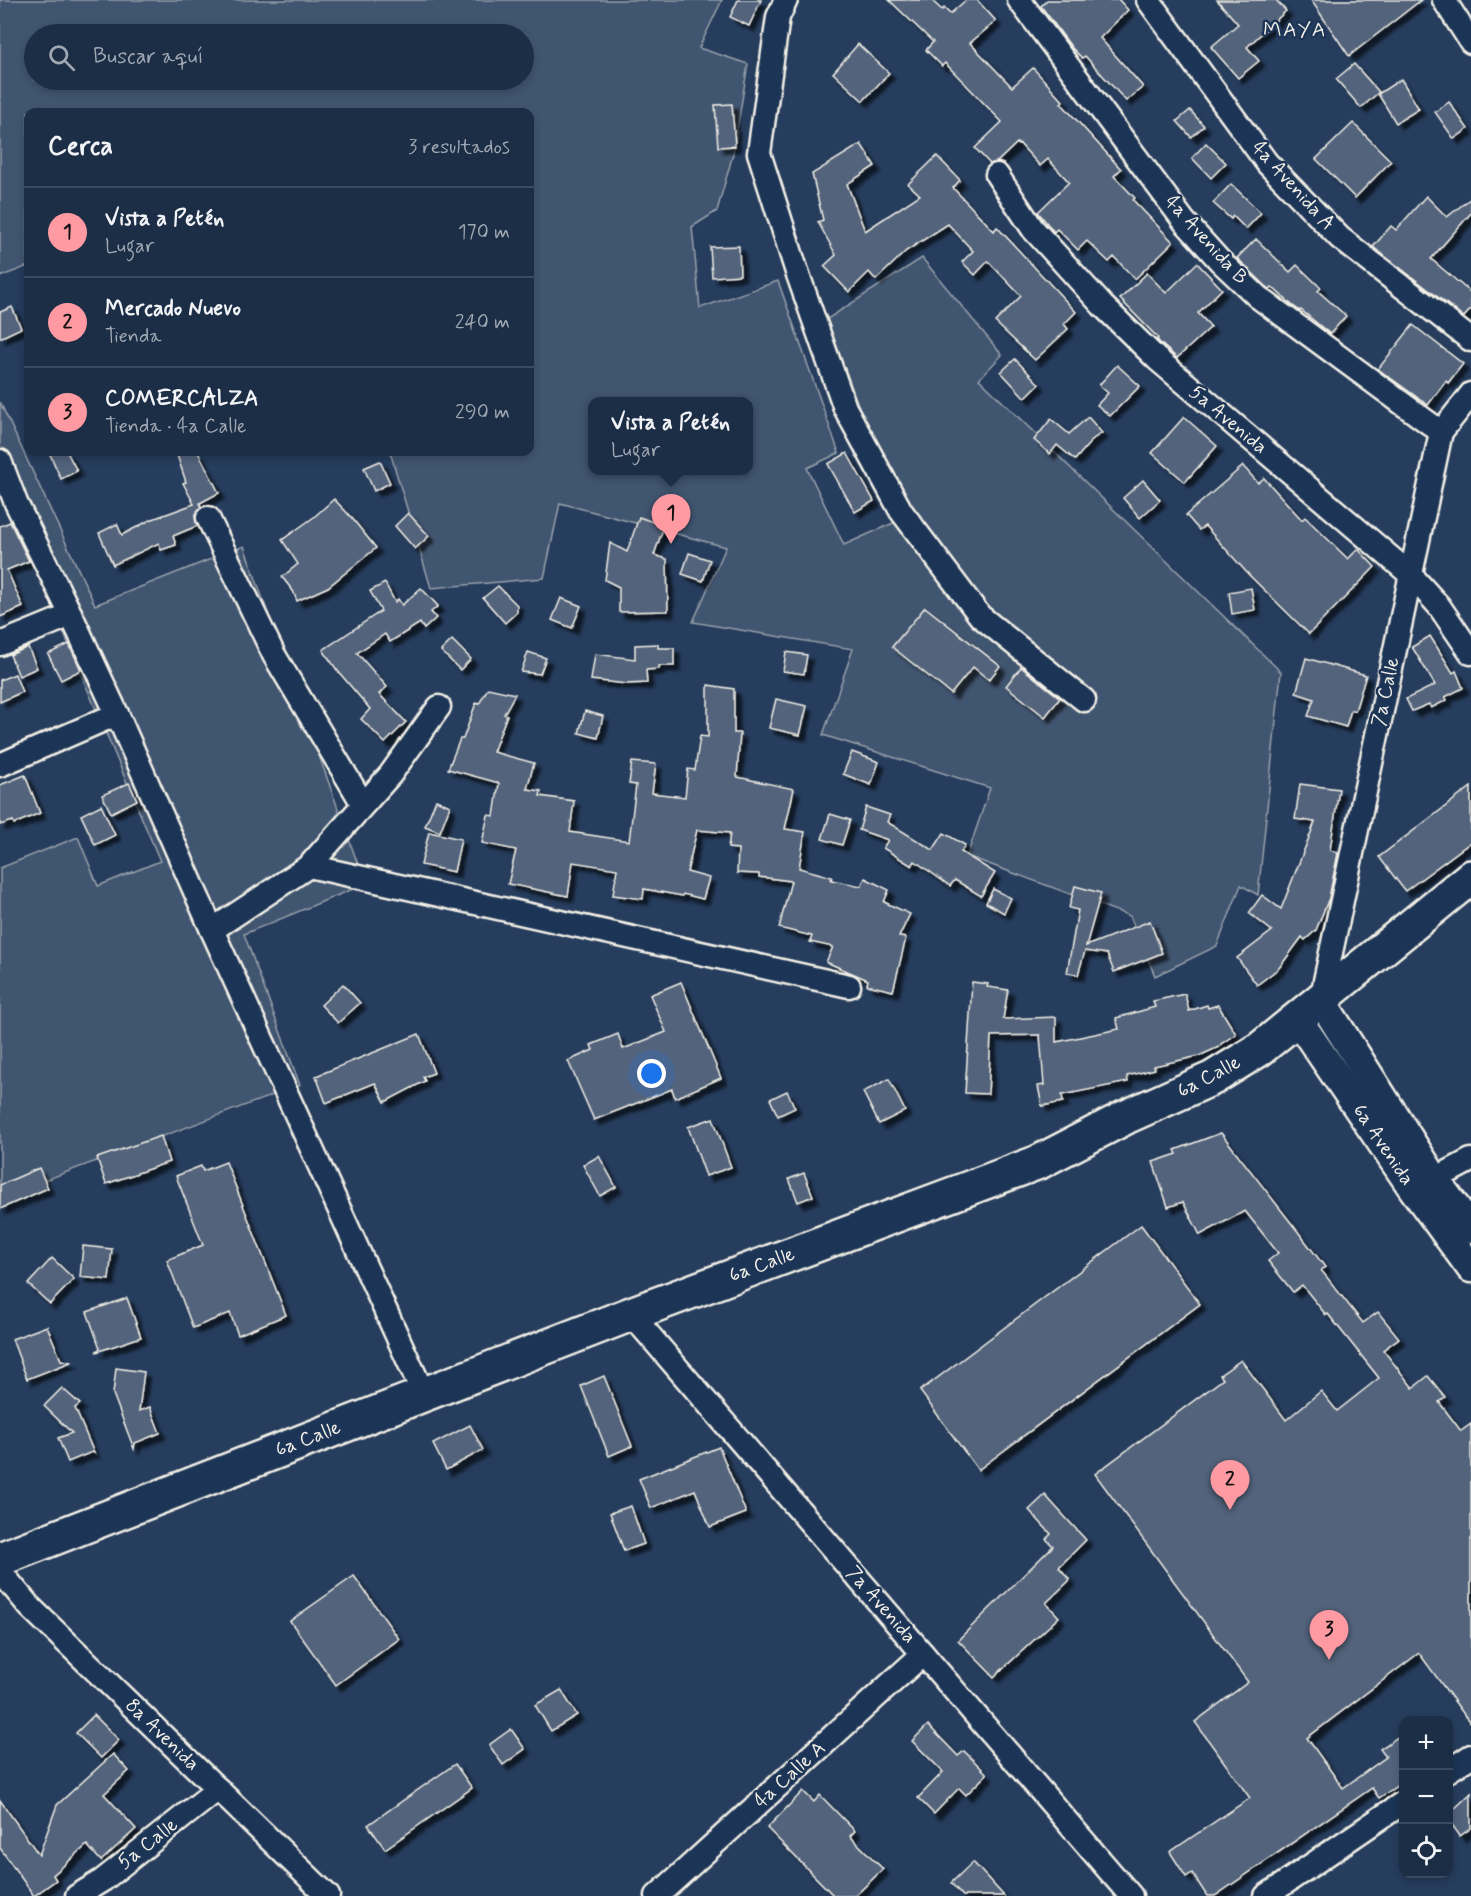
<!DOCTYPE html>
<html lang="es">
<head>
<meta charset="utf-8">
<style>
	:root { --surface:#1c2e46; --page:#25364d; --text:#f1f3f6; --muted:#a0a8b3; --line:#3a4a5f; --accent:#ff9aa2 }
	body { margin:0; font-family:Mynerve,sans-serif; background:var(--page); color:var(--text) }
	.controls { position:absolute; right:18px; bottom:18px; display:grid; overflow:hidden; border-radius:12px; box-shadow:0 3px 9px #0003 }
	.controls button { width:54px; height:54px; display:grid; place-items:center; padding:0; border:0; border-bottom:2px solid var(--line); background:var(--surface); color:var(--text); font:30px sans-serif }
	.you { position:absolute; left:652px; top:1074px; width:21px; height:21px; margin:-15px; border:4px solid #fff; border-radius:50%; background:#1a73e8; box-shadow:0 0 0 9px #1a73e833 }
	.badge { display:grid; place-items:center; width:39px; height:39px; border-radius:50%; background:var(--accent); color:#111; font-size:20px; font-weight:700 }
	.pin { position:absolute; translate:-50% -50px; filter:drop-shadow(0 2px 3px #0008) }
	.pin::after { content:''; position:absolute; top:32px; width:21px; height:18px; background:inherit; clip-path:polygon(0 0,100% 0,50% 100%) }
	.popup { position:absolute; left:588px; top:397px; width:165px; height:78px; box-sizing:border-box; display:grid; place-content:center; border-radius:12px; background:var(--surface); filter:drop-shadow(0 2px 4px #0005); font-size:20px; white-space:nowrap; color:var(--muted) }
	.popup b { font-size:22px; color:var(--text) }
	.popup::after { content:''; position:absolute; left:50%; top:100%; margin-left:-12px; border:12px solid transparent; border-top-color:var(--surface) }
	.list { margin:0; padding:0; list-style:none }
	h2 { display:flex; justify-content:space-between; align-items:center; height:78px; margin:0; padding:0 24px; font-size:26px }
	h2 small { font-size:20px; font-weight:400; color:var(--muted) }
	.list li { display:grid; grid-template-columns:39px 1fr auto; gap:18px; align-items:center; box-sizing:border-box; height:90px; padding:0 24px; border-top:2px solid var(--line) }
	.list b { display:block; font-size:22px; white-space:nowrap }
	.list p { margin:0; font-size:20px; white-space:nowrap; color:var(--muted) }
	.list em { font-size:20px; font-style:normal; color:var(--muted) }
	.icon { flex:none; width:33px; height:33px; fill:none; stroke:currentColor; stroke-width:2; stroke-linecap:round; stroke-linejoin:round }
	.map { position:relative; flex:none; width:1471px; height:1896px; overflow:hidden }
	.search { position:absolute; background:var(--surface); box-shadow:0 3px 9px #0003; left:24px; top:24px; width:510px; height:66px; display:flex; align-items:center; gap:15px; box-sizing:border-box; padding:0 21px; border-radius:33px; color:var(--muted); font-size:22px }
	.panel { position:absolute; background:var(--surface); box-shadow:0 3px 9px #0003; left:24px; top:108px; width:510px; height:348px; border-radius:12px }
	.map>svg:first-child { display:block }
	.green { fill:#40546f; stroke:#9aa2ac; stroke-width:1.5; fill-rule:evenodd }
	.building { fill:#52647b; stroke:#f4f1e8; stroke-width:1.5; filter:url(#shadow) }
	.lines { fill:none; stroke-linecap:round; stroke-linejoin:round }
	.minor-casing { stroke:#f4f1e8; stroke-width:27 }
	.tertiary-casing { stroke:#f4f1e8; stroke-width:33 }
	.secondary-casing { stroke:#f4f1e8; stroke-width:38 }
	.minor { stroke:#1d3557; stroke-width:22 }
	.tertiary { stroke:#1d3557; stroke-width:28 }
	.secondary { stroke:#1d3557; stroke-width:33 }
	.labels { text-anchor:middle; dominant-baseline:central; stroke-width:5; stroke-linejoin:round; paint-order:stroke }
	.street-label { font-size:20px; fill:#f4f1e8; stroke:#1d3557 }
	.neighbourhood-label { font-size:21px; letter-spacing:1.5px; fill:#f4f1e8; stroke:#1d3557 }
</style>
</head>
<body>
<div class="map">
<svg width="1471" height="1896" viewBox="0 0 1471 1896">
	<defs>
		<filter id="shadow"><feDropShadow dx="5.5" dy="5.5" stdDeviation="1.5" flood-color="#0009"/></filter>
	</defs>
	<rect width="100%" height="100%" fill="#263d5d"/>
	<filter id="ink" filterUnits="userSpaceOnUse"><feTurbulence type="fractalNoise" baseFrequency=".0167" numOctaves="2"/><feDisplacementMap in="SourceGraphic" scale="12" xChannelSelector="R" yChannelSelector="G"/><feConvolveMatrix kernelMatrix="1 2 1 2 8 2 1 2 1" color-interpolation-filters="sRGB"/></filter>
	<g filter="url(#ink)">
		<g class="green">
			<path d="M0,0h722l-23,48 49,16 -15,90 -16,57 -25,16 8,81 78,-27 61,172 -32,15 37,77 56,-25 -73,-201 95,-61 80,97 -23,24 302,293 -23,223 -17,-10 -24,61 -62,30 -25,-60 -163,-60 23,-68 -167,-53 30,-86 -160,-27 33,-75 -166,-44 -16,75 -113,10 -41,-136h140v-340h-502v154l-28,11zM34,34h490v46h-490zM593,402h156v68h-156z"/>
			<polygon points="0,402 95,605 244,546 365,884 244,934 300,1085 0,1197 0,868 78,837 98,886 160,861 0,482"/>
		</g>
		<g class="building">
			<polygon points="738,0 761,0 749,26 730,17"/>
			<polygon points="889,0 931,0 942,10 944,8 950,14 966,0 977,0 996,21 970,43 1012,87 1033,68 1063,101 1061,103 1121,169 1114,176 1135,198 1133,200 1173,242 1135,279 1114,257 1109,262 1087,241 1078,250 1057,229 1054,232 1038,212 1069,182 1048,159 1040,166 1020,144 1018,145 1017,143 997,162 990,164 975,148 1002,122 945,63 942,66 926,50 933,42"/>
			<polygon points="1047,0 1119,0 1128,10 1100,38 1143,87 1126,101 1085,56 1082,58 1072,48 1041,6"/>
			<polygon points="1217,0 1276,0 1286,11 1247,47 1259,61 1238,78 1211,47 1238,24"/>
			<polygon points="1311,0 1421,0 1349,56"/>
			<polygon points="858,44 889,73 863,101 833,73"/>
			<polygon points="1354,64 1379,92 1361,108 1336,79"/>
			<polygon points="1401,79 1419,109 1396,123 1378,94"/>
			<polygon points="1449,102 1468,129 1454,139 1435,112"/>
			<polygon points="732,104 735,146 718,147 715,105"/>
			<polygon points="1190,110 1204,126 1191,137 1177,121"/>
			<polygon points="1353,123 1391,161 1355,198 1316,159"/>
			<polygon points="1206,143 1226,163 1211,178 1192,158"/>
			<polygon points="861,144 875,166 847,184 865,231 920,195 908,184 937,156 960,180 953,188 994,231 997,227 1076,312 1064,324 1068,329 1035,360 995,322 1021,296 988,261 975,275 962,262 973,251 948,224 906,251 876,280 869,272 849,292 824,266 836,255 818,222 823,220 812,174"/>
			<polygon points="1231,184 1261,213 1246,229 1233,216 1231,219 1213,203"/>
			<polygon points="1426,196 1447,217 1471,198 1471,213 1431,259 1471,293 1471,309 1464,317 1373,247 1391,226 1396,230"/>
			<polygon points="1256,239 1290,272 1297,265 1321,288 1318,291 1346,316 1330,334 1301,310 1300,311 1292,305 1272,287 1270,289 1267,287 1237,258"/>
			<polygon points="739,246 740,275 712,277 710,247"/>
			<polygon points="1197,263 1222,289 1198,313 1211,327 1177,358 1159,342 1157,339 1158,338 1120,299 1147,273 1166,293"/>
			<polygon points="12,307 21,328 0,338 0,312"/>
			<polygon points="1413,325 1463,364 1448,383 1446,381 1428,405 1378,369"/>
			<polygon points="1015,359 1039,384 1025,398 1001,372"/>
			<polygon points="1117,365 1140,386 1110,416 1097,405 1108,393 1099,385"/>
			<polygon points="1088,417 1102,433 1093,439 1075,460 1057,445 1050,454 1034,440 1051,419 1069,434"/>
			<polygon points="1184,417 1217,446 1185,482 1152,453"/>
			<polygon points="49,452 67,452 77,471 61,479"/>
			<polygon points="176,452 198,452 219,493 200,503 201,507 195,516 197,526 173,536 176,545 161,550 159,543 113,565 99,533 117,524 122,535 150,520 194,504 183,483 186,482"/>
			<polygon points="847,453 874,501 855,512 828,464"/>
			<polygon points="380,461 390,483 374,491 364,468"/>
			<polygon points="1243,466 1258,483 1264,478 1302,520 1305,517 1348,559 1358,549 1375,567 1309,634 1249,575 1205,526 1199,530 1186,515"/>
			<polygon points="1143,480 1160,500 1140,518 1123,498"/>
			<polygon points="334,499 351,517 376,548 328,587 297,601 293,591 282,577 298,564 282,540 314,517"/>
			<polygon points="408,513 429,536 415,549 395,526"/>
			<polygon points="639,517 664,526 654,555 667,559 668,611 619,612 619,587 605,580 610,543 627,552"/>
			<polygon points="10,522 29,561 7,570 23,607 0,617 0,526"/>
			<polygon points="689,553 710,560 703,581 682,574"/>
			<polygon points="385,583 395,602 398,599 402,605 421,588 438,606 431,612 436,618 424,629 420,623 390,642 385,634 357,653 387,687 379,694 406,722 385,743 361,719 370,709 337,670 323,650 381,611 370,591"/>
			<polygon points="498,586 517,605 517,612 505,623 483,598"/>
			<polygon points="1251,588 1255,610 1232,614 1229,592"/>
			<polygon points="561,598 581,606 572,628 552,620"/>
			<polygon points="925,607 1000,666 989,680 973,667 951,694 892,647"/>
			<polygon points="1430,636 1453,673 1456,671 1463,688 1445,697 1447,700 1431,708 1429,704 1412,711 1406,699 1435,685 1412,647"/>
			<polygon points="452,640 471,659 460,670 441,651"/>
			<polygon points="69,644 81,670 61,680 48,654"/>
			<polygon points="658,644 658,648 674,648 674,666 659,666 659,669 646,670 647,683 627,684 591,680 595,654 635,659 635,645"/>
			<polygon points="28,647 37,668 19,676 10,655"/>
			<polygon points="528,652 546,658 540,674 521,672"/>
			<polygon points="786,652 807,655 804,674 783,671"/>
			<polygon points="1306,658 1366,675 1355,711 1351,710 1346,727 1308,716 1314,699 1296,693"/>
			<polygon points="1021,667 1060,698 1045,717 1006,686"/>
			<polygon points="15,674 22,692 0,702 0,680"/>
			<polygon points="708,685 734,689 734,733 740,733 737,777 794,789 785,829 805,832 799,868 832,877 831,880 861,886 865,878 889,890 884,902 910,914 899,937 906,938 893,991 867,985 868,980 826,962 833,947 810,942 812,936 779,928 791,881 759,877 759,874 737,873 738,849 728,848 730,833 697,830 687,872 709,878 703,899 683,894 682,896 644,889 643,899 613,895 617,869 573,862 568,896 508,884 516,850 482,843 488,815 494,816 499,783 448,769 460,739 463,739 476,703 479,704 488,688 515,694 504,714 507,715 493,752 534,763 527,789 541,791 540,796 574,801 570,832 629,841 636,785 629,784 632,762 656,764 652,793 685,797 688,769 695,770 700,736 708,737"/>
			<polygon points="776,699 807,706 800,735 769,728"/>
			<polygon points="585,711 603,716 598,738 579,733"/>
			<polygon points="852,752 879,762 871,785 843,774"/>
			<polygon points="25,775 40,813 14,824 13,821 0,825 0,785"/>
			<polygon points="129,783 137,800 111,813 102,795"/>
			<polygon points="1300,784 1339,789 1330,850 1338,853 1329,898 1316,930 1305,940 1302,937 1279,968 1257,985 1237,958 1272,931 1249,913 1262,895 1281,909 1315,822 1295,819"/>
			<polygon points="1471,787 1471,842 1405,891 1379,857"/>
			<polygon points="436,800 450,806 440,832 425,826"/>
			<polygon points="101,805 115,835 95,845 81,815"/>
			<polygon points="866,807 890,815 887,822 933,850 944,833 965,845 961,852 995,873 981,896 955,880 950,886 915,861 912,866 883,848 888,840 859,830"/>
			<polygon points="830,814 850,820 842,845 822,839"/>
			<polygon points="429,832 461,839 454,872 421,865"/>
			<polygon points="1075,886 1101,893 1086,946 1150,921 1162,953 1114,972 1107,954 1085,951 1078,975 1067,973 1078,910 1069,908"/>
			<polygon points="993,889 1011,898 1004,913 986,903"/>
			<polygon points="681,982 721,1078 675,1098 672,1089 594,1120 568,1061 593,1050 591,1045 618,1034 623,1049 666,1032 650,995"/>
			<polygon points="972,982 988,984 987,987 1008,990 1003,1019 1056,1017 1056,1042 1119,1029 1116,1018 1155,1007 1153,1001 1185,994 1189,1011 1207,1005 1208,1008 1218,1005 1236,1034 1221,1044 1221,1046 1199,1056 1154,1066 1155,1069 1127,1076 1128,1082 1062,1095 1063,1102 1042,1106 1038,1086 1044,1085 1040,1035 991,1036 988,1094 965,1093"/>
			<polygon points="343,984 360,1003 338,1023 321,1005"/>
			<polygon points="419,1034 434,1073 423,1077 425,1081 385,1102 375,1083 326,1103 316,1076"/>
			<polygon points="889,1079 905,1111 879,1124 863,1092"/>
			<polygon points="787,1091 795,1108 778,1116 770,1099"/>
			<polygon points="713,1118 731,1167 706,1176 688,1127"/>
			<polygon points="1221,1133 1299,1233 1325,1267 1321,1270 1363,1323 1378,1312 1399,1338 1383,1350 1413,1388 1428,1376 1445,1397 1439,1402 1461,1431 1471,1424 1471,1724 1419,1653 1307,1738 1343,1788 1386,1757 1380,1749 1404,1733 1404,1781 1379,1798 1372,1788 1215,1896 1207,1896 1192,1873 1186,1877 1170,1852 1250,1798 1195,1722 1248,1682 1095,1474 1223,1379 1220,1375 1241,1360 1286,1420 1321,1391 1337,1411 1379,1378 1328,1314 1326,1315 1302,1285 1293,1292 1268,1261 1278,1253 1245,1211 1200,1235 1183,1202 1168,1207 1153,1162 1177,1154 1175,1150"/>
			<polygon points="161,1136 169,1162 106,1184 97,1158"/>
			<polygon points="599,1156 616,1187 600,1196 583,1165"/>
			<polygon points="226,1162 286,1315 238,1335 230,1313 193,1328 167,1260 203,1245 176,1176 201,1166 203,1171"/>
			<polygon points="39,1168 48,1188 0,1209 0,1185"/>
			<polygon points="804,1173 813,1196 798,1202 789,1179"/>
			<polygon points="1141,1225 1200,1304 978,1470 920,1391"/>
			<polygon points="83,1246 112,1249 109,1280 80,1277"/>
			<polygon points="52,1258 74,1279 50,1304 28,1284"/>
			<polygon points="127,1298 141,1337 96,1352 100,1348 87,1312"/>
			<polygon points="47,1326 61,1360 71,1362 27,1379 12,1339"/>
			<polygon points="116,1368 144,1372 139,1411 150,1407 160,1433 135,1443 134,1449 113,1394"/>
			<polygon points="604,1376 632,1446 609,1456 581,1386"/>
			<polygon points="62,1388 80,1404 75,1408 94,1453 92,1452 68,1462 58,1438 72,1433 44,1406"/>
			<polygon points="470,1425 483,1450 446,1470 433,1444"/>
			<polygon points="719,1447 746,1513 710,1527 695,1490 651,1508 639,1479"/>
			<polygon points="1045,1495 1086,1540 1059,1567 1070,1580 1046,1603 1059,1617 994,1677 958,1640 1053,1546 1046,1539 1051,1534 1029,1510"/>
			<polygon points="631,1506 644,1544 624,1551 610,1513"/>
			<polygon points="354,1576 399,1639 336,1685 290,1621"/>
			<polygon points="561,1690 577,1715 551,1731 535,1705"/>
			<polygon points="94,1715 119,1740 101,1758 76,1733"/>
			<polygon points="928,1725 958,1756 964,1751 987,1774 966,1795 959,1788 934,1814 918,1798 943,1772 912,1741"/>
			<polygon points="511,1729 525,1749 503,1765 489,1745"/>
			<polygon points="113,1754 129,1771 104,1794 136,1829 101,1861 87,1845 53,1875 56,1880 34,1896 0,1848 0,1800 39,1855 57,1805"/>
			<polygon points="455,1764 472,1788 385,1849 368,1825"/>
			<polygon points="803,1791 814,1802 820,1795 855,1831 850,1836 883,1869 855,1896 834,1896 767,1828"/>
			<polygon points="1471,1793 1471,1828 1460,1836 1450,1822 1451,1812"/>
			<polygon points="973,1862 1004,1896 963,1896 951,1883"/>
		</g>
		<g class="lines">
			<g class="minor-casing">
				<g id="minor">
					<polyline points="786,0 778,17 759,153 796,269 845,408 901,511 980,616 1084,700"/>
					<polyline points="1019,0 1184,221 1220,261 1258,297 1441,432"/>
					<polyline points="1148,0 1267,163 1340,238 1471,340"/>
					<polyline points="1444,0 1471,42"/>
					<polyline points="997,175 1033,229 1102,305 1157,359 1411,575 1439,606 1471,653"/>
					<polyline points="0,461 16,503 71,615 117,714 212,930 424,1395"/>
					<polyline points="208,518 274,655 363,804"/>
					<polyline points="0,644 71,615"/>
					<polyline points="0,765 117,714"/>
					<polyline points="309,866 849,986"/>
					<polyline points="212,930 309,866 390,775 439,707"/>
					<polyline points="1321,1000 1441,432 1471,394"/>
					<polyline points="1422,1186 1471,1160"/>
					<polyline points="631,1314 1131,1896"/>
					<polyline points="0,1571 29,1606 328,1896"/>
					<polyline points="1448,1771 1471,1756"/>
					<polyline points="77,1896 103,1880 218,1789"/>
					<polyline points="657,1896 923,1654"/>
					<polyline points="1266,1896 1404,1802"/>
				</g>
			</g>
			<g class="tertiary-casing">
				<g id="tertiary">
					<polyline points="1321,1000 1435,1180 1471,1228"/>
					<polyline points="1298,1020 1414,1190 1471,1268"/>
				</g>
			</g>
			<g class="secondary-casing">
				<polyline id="secondary" points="0,1559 631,1314 1039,1162 1126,1117 1213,1078 1260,1049 1471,877"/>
			</g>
			<use href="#minor" class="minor"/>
			<use href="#tertiary" class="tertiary"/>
			<use href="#secondary" class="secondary"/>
		</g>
	</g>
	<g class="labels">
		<g class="street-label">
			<text transform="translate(1293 186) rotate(48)">4a Avenida A</text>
			<text transform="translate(1206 240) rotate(48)">4a Avenida B</text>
			<text transform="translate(1228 420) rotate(40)">5a Avenida</text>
			<text transform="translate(1386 692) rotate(-78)">7a Calle</text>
			<text transform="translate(1209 1077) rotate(-28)">6a Calle</text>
			<text transform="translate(1383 1145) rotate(56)">6a Avenida</text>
			<text transform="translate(762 1265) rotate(-20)">6a Calle</text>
			<text transform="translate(308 1439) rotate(-21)">6a Calle</text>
			<text transform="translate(881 1605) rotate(49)">7a Avenida</text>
			<text transform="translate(162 1735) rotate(44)">8a Avenida</text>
			<text transform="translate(790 1775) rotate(-42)">4a Calle A</text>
			<text transform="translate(148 1844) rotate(-38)">5a Calle</text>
		</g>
		<g class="neighbourhood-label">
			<text x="1295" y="30">MAYA</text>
		</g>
	</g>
</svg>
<div class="controls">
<button>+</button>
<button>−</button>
<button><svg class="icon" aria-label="locate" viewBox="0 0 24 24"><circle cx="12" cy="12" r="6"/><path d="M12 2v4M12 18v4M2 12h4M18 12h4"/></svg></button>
</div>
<div class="you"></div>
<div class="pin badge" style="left:671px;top:544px">1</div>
<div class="popup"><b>Vista a Petén</b>Lugar</div>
<div class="pin badge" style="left:1230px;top:1510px">2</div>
<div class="pin badge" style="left:1329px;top:1660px">3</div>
<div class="search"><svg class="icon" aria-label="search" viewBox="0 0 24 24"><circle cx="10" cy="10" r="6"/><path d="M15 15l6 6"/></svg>Buscar aquí</div>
<section class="panel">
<h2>Cerca<small>3 resultados</small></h2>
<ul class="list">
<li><span class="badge">1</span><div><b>Vista a Petén</b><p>Lugar</p></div><em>170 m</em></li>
<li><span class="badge">2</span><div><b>Mercado Nuevo</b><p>Tienda</p></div><em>240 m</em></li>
<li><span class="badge">3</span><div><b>COMERCALZA</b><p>Tienda · 4a Calle</p></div><em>290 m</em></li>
</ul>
</section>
</div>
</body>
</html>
